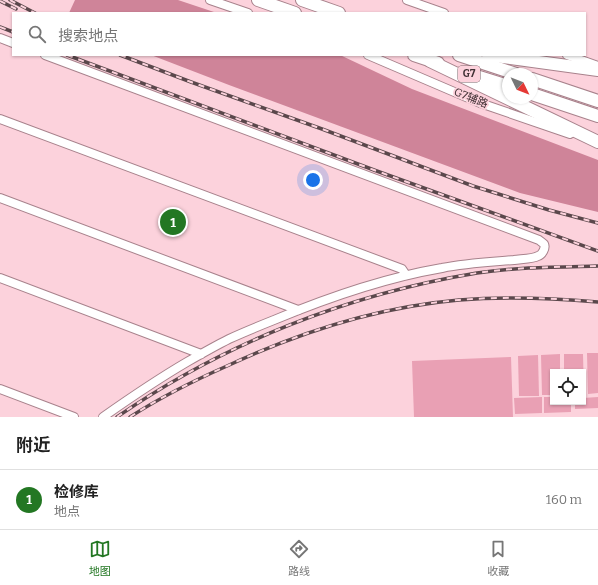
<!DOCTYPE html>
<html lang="zh">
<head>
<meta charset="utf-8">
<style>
	:root { --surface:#fff; --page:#f2f2f2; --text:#222; --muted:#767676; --line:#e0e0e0; --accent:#237723 }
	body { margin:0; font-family:Bitter,"Noto Sans SC",serif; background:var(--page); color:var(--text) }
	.controls { position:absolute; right:12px; bottom:12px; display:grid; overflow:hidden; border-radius:0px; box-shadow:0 1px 3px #0004 }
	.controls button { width:36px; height:36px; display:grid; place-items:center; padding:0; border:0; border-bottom:1px solid var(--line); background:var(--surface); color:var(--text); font:20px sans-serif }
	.compass { position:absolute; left:502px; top:68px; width:36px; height:36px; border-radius:50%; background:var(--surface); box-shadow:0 1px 3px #0004; rotate:133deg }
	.you { position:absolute; left:313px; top:180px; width:14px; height:14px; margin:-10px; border:3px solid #fff; border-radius:50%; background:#1a73e8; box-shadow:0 0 0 6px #1a73e833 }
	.badge { display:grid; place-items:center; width:26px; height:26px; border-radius:50%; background:var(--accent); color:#fff; font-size:13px; font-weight:700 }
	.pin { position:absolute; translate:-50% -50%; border:2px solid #fff; box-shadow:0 1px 4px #0006 }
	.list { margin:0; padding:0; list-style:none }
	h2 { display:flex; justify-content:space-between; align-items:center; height:52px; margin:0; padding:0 16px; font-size:17px }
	h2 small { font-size:13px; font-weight:400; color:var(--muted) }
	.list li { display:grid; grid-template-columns:26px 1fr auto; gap:12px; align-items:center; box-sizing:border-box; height:60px; padding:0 16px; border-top:1px solid var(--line) }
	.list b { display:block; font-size:15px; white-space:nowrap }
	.list p { margin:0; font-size:13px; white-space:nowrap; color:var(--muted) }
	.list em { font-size:13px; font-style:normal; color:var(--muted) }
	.icon { flex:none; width:22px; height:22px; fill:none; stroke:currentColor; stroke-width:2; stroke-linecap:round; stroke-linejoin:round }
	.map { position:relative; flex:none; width:598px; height:417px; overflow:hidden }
	.search { position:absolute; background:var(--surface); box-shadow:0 1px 3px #0004; left:12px; right:12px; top:12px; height:44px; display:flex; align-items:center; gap:10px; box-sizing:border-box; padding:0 14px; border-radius:0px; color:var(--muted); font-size:15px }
	.sheet { height:112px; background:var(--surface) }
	nav { display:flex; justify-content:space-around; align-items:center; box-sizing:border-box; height:56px; border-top:1px solid var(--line); background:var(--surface); font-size:11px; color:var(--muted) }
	nav a { display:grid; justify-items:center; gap:2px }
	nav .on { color:var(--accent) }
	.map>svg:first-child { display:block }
	.green { fill:#e9a0b4 }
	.forest { fill:#cf8499 }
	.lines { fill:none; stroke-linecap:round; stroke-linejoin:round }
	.minor-casing { stroke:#a8828c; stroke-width:10 }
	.highway-casing { stroke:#a8828c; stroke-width:14 }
	.minor { stroke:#fff; stroke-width:8 }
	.highway { stroke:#fff; stroke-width:12 }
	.rail-casing { stroke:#5b484c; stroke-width:3.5 }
	.rail { stroke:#fcd2dc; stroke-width:2; stroke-dasharray:6; stroke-linecap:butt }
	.labels { text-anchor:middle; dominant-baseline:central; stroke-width:3.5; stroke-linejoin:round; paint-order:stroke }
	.shield { fill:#fcd2dc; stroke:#786166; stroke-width:1 }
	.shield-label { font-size:10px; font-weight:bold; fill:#403034 }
	.street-label { font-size:11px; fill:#403034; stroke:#fcd2dc }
</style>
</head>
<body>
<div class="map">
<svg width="598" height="417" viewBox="0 0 598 417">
	<rect width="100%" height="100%" fill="#fcd2dc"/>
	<g class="green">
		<polygon points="587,353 598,353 598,393 588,394"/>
		<polygon points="560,354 560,372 553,372 553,395 542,395 541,355"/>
		<polygon points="564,354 583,354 584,394 583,394 583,372 564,372"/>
		<polygon points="538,355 539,396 519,396 518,356"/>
		<polygon points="511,357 513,417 414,417 412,361"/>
		<polygon points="542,397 542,413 515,414 514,398"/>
		<polygon points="544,397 553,397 553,402 571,402 571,412 544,413"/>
		<polygon points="598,397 598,408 575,409 575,402 583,402 583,398"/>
	</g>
	<g class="forest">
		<polygon points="75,0 178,0 217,13 69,13"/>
		<polygon points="151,55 340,55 412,89 598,160 598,212 520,193 229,85"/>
	</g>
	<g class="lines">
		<g class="minor-casing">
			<g id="minor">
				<polyline points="210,0 248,13"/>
				<polyline points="407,0 444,13"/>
				<polyline points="0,38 13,43"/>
				<path d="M45,55l494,185c1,1 4,3 5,4 2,4 -2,11 -6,12 -5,3 -18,3 -24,4 -24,2 -48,3 -72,8 -58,10 -113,29 -168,52 -15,6 -30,12 -45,19 -14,7 -28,15 -42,23 -29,17 -57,36 -84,55"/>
				<polyline points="368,55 480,103 570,134"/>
				<polyline points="567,55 598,66"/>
				<polyline points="0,119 402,269 406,275"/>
				<polyline points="0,198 298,310"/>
				<polyline points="0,278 201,354"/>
				<polyline points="0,389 74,417"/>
			</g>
		</g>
		<g class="highway-casing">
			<g id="highway">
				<polyline points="258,0 295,13"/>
				<polyline points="302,0 339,13"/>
				<polyline points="414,55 438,63"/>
				<polyline points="459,55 516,74"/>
				<polyline points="488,55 598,70"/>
				<polyline points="430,61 598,142"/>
				<polyline points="476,76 508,86"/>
				<polyline points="532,79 598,101"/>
				<polyline points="532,94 598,116"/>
			</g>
		</g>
		<use href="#minor" class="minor"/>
		<use href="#highway" class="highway"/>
		<g class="rail-casing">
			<g id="rail">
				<polyline points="10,0 35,13"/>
				<polyline points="0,1 16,9"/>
				<polyline points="0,27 13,32"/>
				<polyline points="67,55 374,170 598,251"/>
				<polyline points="120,55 191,82 322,129 473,186 549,210 598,223"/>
				<path d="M117,417c107,-74 232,-123 360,-144 40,-6 81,-6 121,-7"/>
				<path d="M130,417c31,-20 63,-36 97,-51 73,-34 151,-59 232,-66 46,-4 93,-2 139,2"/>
			</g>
		</g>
		<use href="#rail" class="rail"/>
	</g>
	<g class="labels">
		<rect class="shield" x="458" y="66" width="22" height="16" rx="3"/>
		<g class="shield-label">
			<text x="469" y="74">G7</text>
		</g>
		<g class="street-label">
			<text transform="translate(471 98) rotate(22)">G7辅路</text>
		</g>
	</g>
</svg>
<div class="controls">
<button><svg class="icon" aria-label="locate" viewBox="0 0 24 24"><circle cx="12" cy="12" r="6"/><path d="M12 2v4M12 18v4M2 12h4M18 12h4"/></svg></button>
</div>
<svg class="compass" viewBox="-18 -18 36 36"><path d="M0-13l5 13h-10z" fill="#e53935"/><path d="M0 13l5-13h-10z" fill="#767676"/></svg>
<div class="you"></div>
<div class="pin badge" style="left:173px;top:222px">1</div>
<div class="search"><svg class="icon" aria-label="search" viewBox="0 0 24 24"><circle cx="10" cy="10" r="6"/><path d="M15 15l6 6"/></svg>搜索地点</div>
</div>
<section class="sheet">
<h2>附近<small></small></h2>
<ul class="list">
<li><span class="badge">1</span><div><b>检修库</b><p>地点</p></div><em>160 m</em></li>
</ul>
</section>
<nav>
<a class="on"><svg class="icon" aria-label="map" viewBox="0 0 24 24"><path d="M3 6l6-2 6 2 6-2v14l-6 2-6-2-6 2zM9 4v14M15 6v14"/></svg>地图</a>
<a><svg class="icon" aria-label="directions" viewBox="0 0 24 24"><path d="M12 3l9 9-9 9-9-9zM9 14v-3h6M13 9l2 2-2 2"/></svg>路线</a>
<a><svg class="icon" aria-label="saved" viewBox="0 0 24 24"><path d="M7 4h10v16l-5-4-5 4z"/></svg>收藏</a>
</nav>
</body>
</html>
